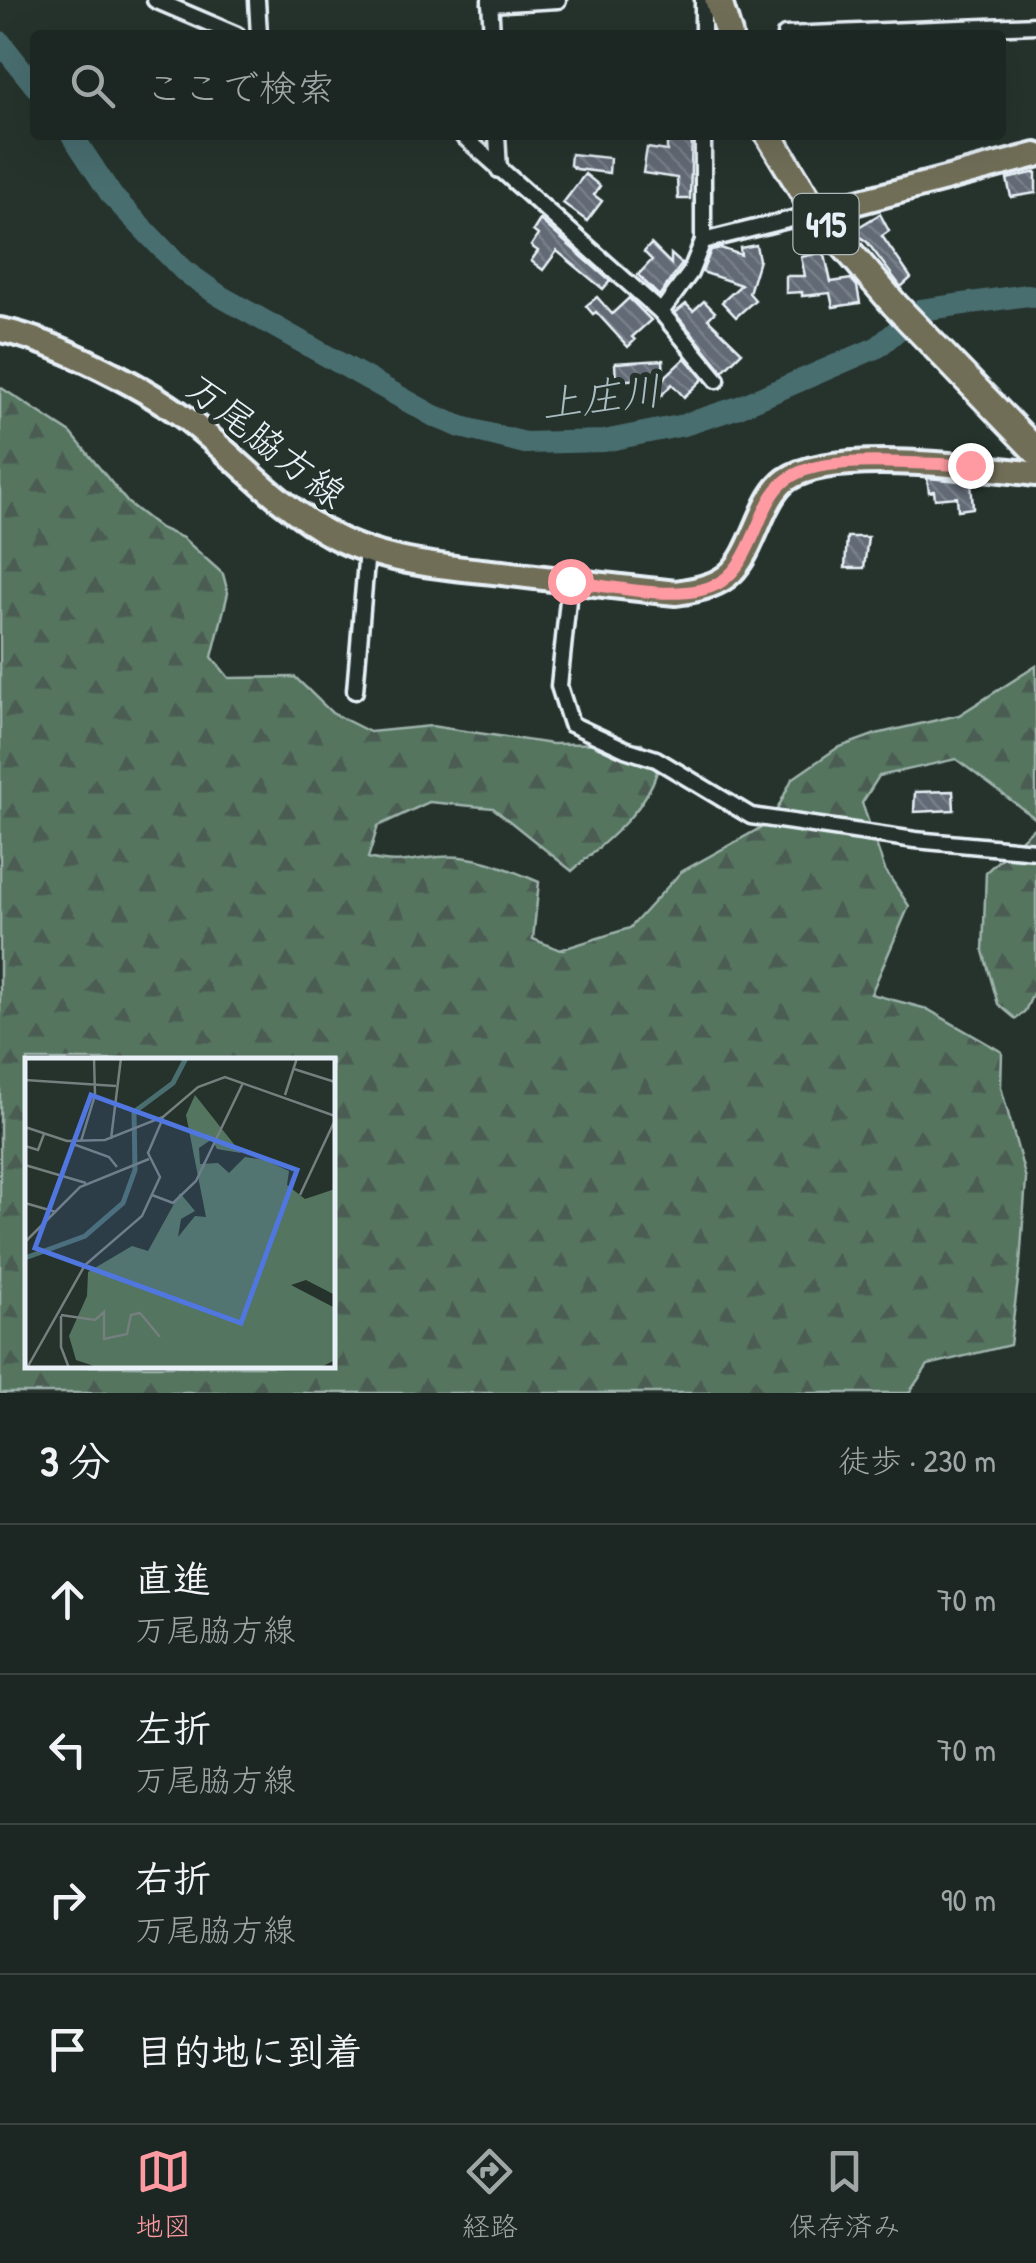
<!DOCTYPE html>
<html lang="ja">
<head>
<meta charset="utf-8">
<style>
	:root { --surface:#1c2622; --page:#252e2a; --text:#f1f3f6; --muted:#a0a5a5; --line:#3a4340; --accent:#ff9aa2 }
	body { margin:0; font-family:"Patrick Hand","Klee One",sans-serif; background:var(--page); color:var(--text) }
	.stop { position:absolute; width:30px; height:30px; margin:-22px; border:8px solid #ff9aa2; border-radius:50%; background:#fff }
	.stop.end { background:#ff9aa2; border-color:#fff; box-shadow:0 2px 10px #0008 }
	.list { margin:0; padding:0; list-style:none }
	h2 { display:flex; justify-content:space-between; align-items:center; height:130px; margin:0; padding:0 40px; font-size:42px }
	h2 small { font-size:32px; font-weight:400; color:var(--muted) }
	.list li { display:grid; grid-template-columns:65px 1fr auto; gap:30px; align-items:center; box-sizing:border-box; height:150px; padding:0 40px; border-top:2px solid var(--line) }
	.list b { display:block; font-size:38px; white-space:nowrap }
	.list p { margin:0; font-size:32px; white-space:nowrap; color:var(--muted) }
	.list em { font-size:32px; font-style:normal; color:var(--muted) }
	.icon { flex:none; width:55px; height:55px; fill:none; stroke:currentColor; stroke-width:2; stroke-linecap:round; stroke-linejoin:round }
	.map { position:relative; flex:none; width:1036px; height:1393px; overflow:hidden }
	.search { position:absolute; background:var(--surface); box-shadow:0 10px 40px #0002; left:30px; right:30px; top:30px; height:110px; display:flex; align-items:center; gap:25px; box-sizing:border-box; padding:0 35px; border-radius:10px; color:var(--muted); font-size:38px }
	.sheet { height:730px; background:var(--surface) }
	nav { display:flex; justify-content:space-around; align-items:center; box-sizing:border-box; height:140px; border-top:2px solid var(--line); background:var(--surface); font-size:28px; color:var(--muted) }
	nav a { display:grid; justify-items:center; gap:5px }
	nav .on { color:var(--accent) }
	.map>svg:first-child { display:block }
	.forest { fill:url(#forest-firs); stroke:#9eb3ac; stroke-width:2.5; fill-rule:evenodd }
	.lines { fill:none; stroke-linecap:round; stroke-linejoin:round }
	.river { stroke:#4a6e6f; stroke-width:22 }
	.building { fill:url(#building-back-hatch); stroke:#e8f1f8; stroke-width:2.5 }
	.minor-casing { stroke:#e8f1f8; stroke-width:21 }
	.primary-casing { stroke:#e8f1f8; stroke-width:30 }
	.trunk-casing { stroke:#e8f1f8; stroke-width:32 }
	.minor { stroke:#26332d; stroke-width:14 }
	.primary { stroke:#716e59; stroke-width:22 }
	.trunk { stroke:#716e59; stroke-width:25 }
	.route { stroke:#ff9aa2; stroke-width:12 }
	.labels { text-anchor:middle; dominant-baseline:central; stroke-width:10; stroke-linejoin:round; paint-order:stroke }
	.shield { fill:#26332d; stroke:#aeb8bb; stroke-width:2.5 }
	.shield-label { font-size:35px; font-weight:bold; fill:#e8f1f8 }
	.street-label { font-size:38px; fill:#e8f1f8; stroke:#26332d }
	.water-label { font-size:40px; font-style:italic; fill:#a9bdc1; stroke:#26332d }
	.inset-river { fill:none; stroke:#4a6e6f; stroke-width:5 }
	.inset-road { fill:none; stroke:#747f7e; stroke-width:2.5 }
	.view { fill:#5077e0; fill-opacity:0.15; stroke:#5077e0; stroke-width:5 }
	.inset-edge { fill:none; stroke:#e8f1f8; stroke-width:5 }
</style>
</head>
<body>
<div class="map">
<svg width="1036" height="1393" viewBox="0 0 1036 1393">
	<defs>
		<pattern id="forest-firs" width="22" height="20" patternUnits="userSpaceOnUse" patternTransform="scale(2.5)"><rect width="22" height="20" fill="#54755f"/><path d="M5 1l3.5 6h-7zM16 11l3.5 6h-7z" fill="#4c5c53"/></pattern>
		<pattern id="building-back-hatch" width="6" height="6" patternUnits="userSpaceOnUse" patternTransform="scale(2.5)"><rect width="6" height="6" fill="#626a75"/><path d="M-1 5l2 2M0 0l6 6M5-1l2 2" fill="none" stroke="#788089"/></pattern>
	</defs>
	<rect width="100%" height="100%" fill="#26332d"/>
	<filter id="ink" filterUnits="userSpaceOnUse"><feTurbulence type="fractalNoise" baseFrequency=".01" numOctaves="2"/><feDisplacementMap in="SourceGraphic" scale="20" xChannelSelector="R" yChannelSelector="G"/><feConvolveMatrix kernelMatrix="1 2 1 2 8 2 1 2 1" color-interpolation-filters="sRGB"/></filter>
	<g filter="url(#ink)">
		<g class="forest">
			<path d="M0,387l71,46 57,70 32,25 23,10 40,36 5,19 -16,64 17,21 66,-1 37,36 38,19 61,-6 121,18 90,-1 15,29c-14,43 -53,70 -85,99l-79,-63 -64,-6 -51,24 -10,32c32,8 40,1 71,-1 37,-3 67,11 100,25l-6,57 27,11 70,-22 51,-56 90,-50 21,-43 45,-31 39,-14 83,-19 77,-49v153l-80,-60 -77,17 -17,27 23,67 24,36 -38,88 56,15 75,43 -1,35 25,92 -6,85 -10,81 -82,20 -19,28h-909zM28,1060h304v306h-304z"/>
			<polygon points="1036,826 1036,987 1025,1011 1016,1019 998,1004 983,951 986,872"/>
		</g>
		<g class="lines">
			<g class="river">
				<polyline points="0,42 35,86"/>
				<polyline points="72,135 112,196 183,270 220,296 434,416 461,427 525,443 604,441 684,425 739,407 878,347 921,310 1028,295 1036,297"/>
			</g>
		</g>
		<g class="building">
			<polygon points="667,135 692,135 690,199 678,199 677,178 643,173 647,148 667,151"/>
			<polygon points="571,154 610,158 609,173 576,169 570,165"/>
			<polygon points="1036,172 1036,193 1011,197 1007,179"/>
			<polygon points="585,174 600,186 594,195 602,201 587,221 563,203"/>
			<polygon points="880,214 889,231 882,236 911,278 901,287 867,242 852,231"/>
			<polygon points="540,220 610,281 603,289 557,251 543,270 531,261 538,251 531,246 538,235 533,231"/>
			<polygon points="651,244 671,264 671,254 682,264 659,296 638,275 652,260 644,252"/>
			<polygon points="756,245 759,260 749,293 755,300 736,317 722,302 741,285 702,272 711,250 721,248 741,255 740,248"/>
			<polygon points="820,253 825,255 831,282 851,279 857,286 860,303 833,307 830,293 802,296 802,292 786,293 786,276 805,276 801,257"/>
			<polygon points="597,297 612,314 629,298 651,320 632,337 635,340 628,347 596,312 593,314 586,306"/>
			<polygon points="704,301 715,312 708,319 742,352 723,371 675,313 686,304 693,311"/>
			<polygon points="685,358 703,379 684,397 672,384 659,398 651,390"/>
			<polygon points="663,360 664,377 616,381 615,363"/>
			<polygon points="927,478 971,482 973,508 958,510 957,497 935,499 934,491 929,492"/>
			<polygon points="847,537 868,537 864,568 845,568"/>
			<polygon points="953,791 954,810 914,812 915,792"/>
		</g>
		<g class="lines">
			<g class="minor-casing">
				<g id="minor">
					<polyline points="155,0 237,35"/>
					<polyline points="257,0 259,35"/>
					<polyline points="490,0 492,35"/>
					<polyline points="490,4 558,0"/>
					<polyline points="703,35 703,0"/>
					<polyline points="785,35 1036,25"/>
					<polyline points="462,135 661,312 717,380"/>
					<polyline points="497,135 499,170"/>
					<polyline points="703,241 816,213"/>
					<polyline points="661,312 690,273 703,241 703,135"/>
					<polyline points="570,581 559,686 571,724 625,749 656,759 751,816 915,840 1036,851"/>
					<polyline points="355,691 367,550"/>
				</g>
			</g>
			<g class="primary-casing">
				<g id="primary">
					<polyline points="816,213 1036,155"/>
					<path d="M0,330c54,10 154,61 197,97 44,36 84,81 136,109 51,27 112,31 169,37 58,7 116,14 174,20 58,-8 63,-24 85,-75 6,-14 13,-29 25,-38 44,-32 195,-13 250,-6"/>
				</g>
			</g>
			<g class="trunk-casing">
				<g id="trunk">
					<polyline points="718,0 729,35"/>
					<polyline points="769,135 816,213 895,305 1036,451"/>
				</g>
			</g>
			<use href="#minor" class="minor"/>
			<use href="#primary" class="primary"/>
			<use href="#trunk" class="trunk"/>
		</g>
	</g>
	<g class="lines" filter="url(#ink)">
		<path class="route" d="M570,581c40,5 118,24 152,0 17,-11 26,-33 34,-51 9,-21 17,-44 38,-55 37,-21 132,-10 176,-10"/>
	</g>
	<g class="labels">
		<rect class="shield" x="793.5" y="194" width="65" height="60" rx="8"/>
		<g class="shield-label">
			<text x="826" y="224">415</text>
		</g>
		<g class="street-label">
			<text transform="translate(267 440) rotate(38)">万尾脇方線</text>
		</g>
		<g class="water-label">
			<text transform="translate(601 396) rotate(-7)">上庄川</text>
		</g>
	</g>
	<g transform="translate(25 1058)">
		<rect width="310" height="310" fill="#26332d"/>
		<path d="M170,37l46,58 -24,-4 -5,-10 -13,9 1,16 18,-1 11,10 16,-16 20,3 24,11 -2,14 18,14 30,-10v106l-29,-15 -15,5 44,23v52l-16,8h-219l-24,-8 -7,-24 18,-40 1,-24 44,-26 16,5 32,-58 15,18 -14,8 -3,18 17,-21 11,1 -20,-102z" fill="#54755f"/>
		<path class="inset-river" d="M0,200l60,-22 38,-33 12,-33 -1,-58 39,-29 13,-25"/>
		<path class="inset-road" d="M269,11l41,13M0,22l91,6M260,37l12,-37M0,69l42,14 38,-1 58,-23 35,-30 27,-10 110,39M86,81l10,-81M56,83l14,-46 -1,-37M48,86l36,13 8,10M0,88l13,4 6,-16M0,107l61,18M37,118l10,-32M127,137l21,8 23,-22 47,-98M275,137l35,-75M0,145l31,9M0,184l55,-55 69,-28M36,257l34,5 9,-8v27l23,-5 4,-19 9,-2 20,24M36,258v31l8,21M2,310l58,-103 57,-49 18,-39 -12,-24 15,-35"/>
		<path class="view" d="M66,37l206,75 -56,153 -206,-75z"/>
		<rect width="310" height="310" class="inset-edge"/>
	</g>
</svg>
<div class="stop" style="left:570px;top:581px"></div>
<div class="stop end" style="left:970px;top:465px"></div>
<div class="search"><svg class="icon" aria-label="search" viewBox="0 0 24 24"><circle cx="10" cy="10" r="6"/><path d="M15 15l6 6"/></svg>ここで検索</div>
</div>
<section class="sheet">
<h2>3 分<small>徒歩 · 230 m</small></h2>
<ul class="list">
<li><svg class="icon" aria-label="ahead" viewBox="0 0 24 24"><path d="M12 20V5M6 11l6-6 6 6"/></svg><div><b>直進</b><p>万尾脇方線</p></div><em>70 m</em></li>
<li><svg class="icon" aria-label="left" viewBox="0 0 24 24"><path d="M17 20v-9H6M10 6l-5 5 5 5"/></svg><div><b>左折</b><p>万尾脇方線</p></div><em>70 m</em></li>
<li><svg class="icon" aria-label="right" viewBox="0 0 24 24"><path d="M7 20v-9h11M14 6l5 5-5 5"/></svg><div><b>右折</b><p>万尾脇方線</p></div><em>90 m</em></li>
<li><svg class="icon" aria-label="arrive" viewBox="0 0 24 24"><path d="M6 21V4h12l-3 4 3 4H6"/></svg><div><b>目的地に到着</b></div></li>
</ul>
</section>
<nav>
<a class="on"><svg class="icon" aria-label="map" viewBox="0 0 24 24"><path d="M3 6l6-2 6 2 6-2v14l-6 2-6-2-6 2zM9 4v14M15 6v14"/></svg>地図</a>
<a><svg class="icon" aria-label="directions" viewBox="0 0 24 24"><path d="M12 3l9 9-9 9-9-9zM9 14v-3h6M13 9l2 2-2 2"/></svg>経路</a>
<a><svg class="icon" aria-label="saved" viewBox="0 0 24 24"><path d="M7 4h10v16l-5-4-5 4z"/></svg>保存済み</a>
</nav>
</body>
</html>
